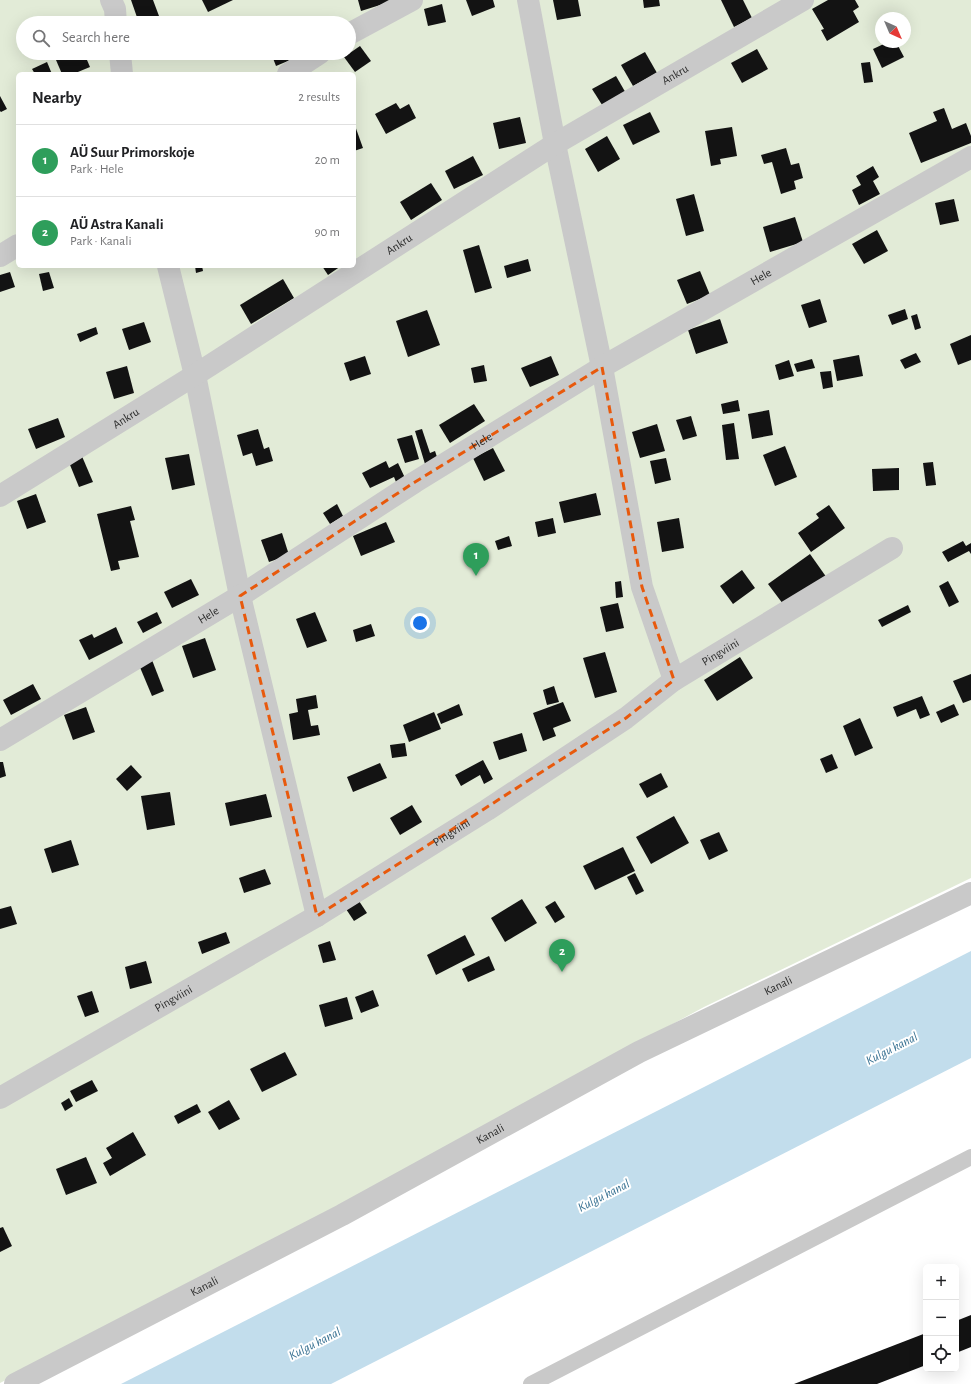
<!DOCTYPE html>
<html lang="en">
<head>
<meta charset="utf-8">
<style>
	:root { --surface:#fff; --page:#f6f6f6; --text:#202124; --muted:#757577; --line:#e0e0e0; --accent:#7c3aed }
	body { margin:0; font-family:"Alegreya Sans",sans-serif; background:var(--page); color:var(--text) }
	.controls { position:absolute; right:12px; bottom:12px; display:grid; overflow:hidden; border-radius:6px; box-shadow:0 4px 16px #0002 }
	.controls button { width:36px; height:36px; display:grid; place-items:center; padding:0; border:0; border-bottom:1px solid var(--line); background:var(--surface); color:var(--text); font:20px sans-serif }
	.compass { position:absolute; left:875px; top:12px; width:36px; height:36px; border-radius:50%; background:var(--surface); box-shadow:0 4px 16px #0002; rotate:136deg }
	.you { position:absolute; left:420px; top:623px; width:14px; height:14px; margin:-10px; border:3px solid #fff; border-radius:50%; background:#1a73e8; box-shadow:0 0 0 6px #1a73e833 }
	.badge { display:grid; place-items:center; width:26px; height:26px; border-radius:50%; background:var(--accent); color:#fff; font-size:13px; font-weight:700 }
	.pin { position:absolute; translate:-50% -33px; filter:drop-shadow(0 1px 2px #0008) }
	.pin::after { content:''; position:absolute; top:21px; width:14px; height:12px; background:inherit; clip-path:polygon(0 0,100% 0,50% 100%) }
	.list { margin:0; padding:0; list-style:none }
	h2 { display:flex; justify-content:space-between; align-items:center; height:52px; margin:0; padding:0 16px; font-size:17px }
	h2 small { font-size:13px; font-weight:400; color:var(--muted) }
	.list li { display:grid; grid-template-columns:26px 1fr auto; gap:12px; align-items:center; box-sizing:border-box; height:72px; padding:0 16px; border-top:1px solid var(--line) }
	.list b { display:block; font-size:15px; white-space:nowrap }
	.list p { margin:0; font-size:13px; white-space:nowrap; color:var(--muted) }
	.list em { font-size:13px; font-style:normal; color:var(--muted) }
	.icon { flex:none; width:22px; height:22px; fill:none; stroke:currentColor; stroke-width:2; stroke-linecap:round; stroke-linejoin:round }
	.map { position:relative; flex:none; width:971px; height:1384px; overflow:hidden }
	.search { position:absolute; background:var(--surface); box-shadow:0 4px 16px #0002; left:16px; top:16px; width:340px; height:44px; display:flex; align-items:center; gap:10px; box-sizing:border-box; padding:0 14px; border-radius:22px; color:var(--muted); font-size:15px }
	.panel { position:absolute; background:var(--surface); box-shadow:0 4px 16px #0002; left:16px; top:72px; width:340px; height:196px; border-radius:6px }
	.map>svg:first-child { display:block }
	.green { fill:#e2ebd7; fill-rule:evenodd }
	.water { fill:#c2ddec }
	.building { fill:#131313 }
	.lines { fill:none; stroke-linecap:round; stroke-linejoin:round }
	.lane { stroke:#c9c9c9; stroke-width:16 }
	.street { stroke:#c9c9c9; stroke-width:22 }
	.marked { fill:none; stroke:#e8590c; stroke-width:3; stroke-dasharray:8 5; stroke-linejoin:round }
	.labels { text-anchor:middle; dominant-baseline:central; stroke-width:4; stroke-linejoin:round; paint-order:stroke }
	.street-label { font-size:12px; fill:#2c2c2c; stroke:#fff }
	.water-label { font-size:13px; font-style:italic; fill:#367091; stroke:#fff }
</style>
</head>
<body>
<div class="map">
<svg width="971" height="1384" viewBox="0 0 971 1384">
	<rect width="100%" height="100%" fill="#fff"/>
	<path class="green" d="M0,0h971v878l-267,129 -548,297 -156,79zM881,18h24v24h-24zM23,23h326v30h-326zM18,74h336v192h-336z"/>
	<polygon class="water" points="971,951 971,1058 331,1384 121,1384"/>
	<g class="building">
		<polygon points="131,0 153,0 159,16 139,23"/>
		<polygon points="202,0 233,0 208,12"/>
		<polygon points="358,0 396,0 361,11"/>
		<polygon points="466,0 493,0 495,7 472,16"/>
		<polygon points="553,0 578,0 581,16 557,20"/>
		<polygon points="643,0 659,0 660,6 644,8"/>
		<polygon points="721,0 743,0 752,18 734,27"/>
		<polygon points="828,0 855,0 859,7 853,11 859,22 827,41 821,30 824,29 812,9"/>
		<polygon points="442,4 446,22 428,26 424,9"/>
		<polygon points="888,42 896,42 904,57 882,68 873,49"/>
		<polygon points="360,46 371,61 355,72 344,57"/>
		<polygon points="757,49 768,69 742,83 731,63"/>
		<polygon points="645,52 657,73 633,86 621,65"/>
		<polygon points="73,53 84,53 90,67 73,74 62,74 56,60"/>
		<polygon points="271,53 307,53 276,66"/>
		<polygon points="47,62 52,74 35,74 32,69"/>
		<polygon points="870,62 873,82 864,83 861,63"/>
		<polygon points="616,76 627,95 604,108 592,89"/>
		<polygon points="0,96 7,109 1,112 0,111"/>
		<polygon points="396,103 400,109 409,104 416,118 386,134 375,114"/>
		<polygon points="944,108 952,129 966,123 971,136 971,143 921,163 909,133 937,121 933,112"/>
		<polygon points="650,112 660,132 633,145 623,125"/>
		<polygon points="520,117 526,143 499,149 493,123"/>
		<polygon points="354,123 363,148 354,151"/>
		<polygon points="732,127 737,156 720,159 721,164 711,166 705,131"/>
		<polygon points="607,136 620,159 598,172 585,149"/>
		<polygon points="786,148 791,165 799,163 803,178 794,181 796,189 781,194 772,162 764,164 761,155"/>
		<polygon points="473,156 483,175 454,189 445,171"/>
		<polygon points="873,166 879,177 873,181 880,194 859,205 852,190 861,185 856,176"/>
		<polygon points="431,183 442,200 411,220 400,202"/>
		<polygon points="694,194 704,231 686,236 676,199"/>
		<polygon points="954,199 959,221 940,225 935,203"/>
		<polygon points="795,217 803,242 770,252 763,227"/>
		<polygon points="877,230 888,251 864,264 852,244"/>
		<polygon points="479,245 492,288 475,293 463,250"/>
		<polygon points="528,259 531,271 507,278 504,266"/>
		<polygon points="195,266 202,266 203,271 196,273"/>
		<polygon points="322,266 341,266 328,275"/>
		<polygon points="700,271 710,295 687,304 677,280"/>
		<polygon points="10,272 15,287 0,292 0,275"/>
		<polygon points="49,272 54,288 43,291 39,274"/>
		<polygon points="283,279 294,298 251,324 240,305"/>
		<polygon points="820,299 827,322 809,328 801,305"/>
		<polygon points="905,309 908,319 892,325 888,315"/>
		<polygon points="427,310 440,345 408,357 396,321"/>
		<polygon points="917,314 921,328 915,330 911,316"/>
		<polygon points="720,319 728,343 696,354 688,330"/>
		<polygon points="144,322 151,342 129,350 122,329"/>
		<polygon points="96,327 98,334 80,342 77,334"/>
		<polygon points="971,335 971,360 958,365 950,344"/>
		<polygon points="916,353 921,362 905,369 900,360"/>
		<polygon points="859,355 863,376 837,381 833,360"/>
		<polygon points="365,356 371,374 350,381 344,363"/>
		<polygon points="551,356 559,375 530,387 521,368"/>
		<polygon points="812,359 815,368 797,372 794,364"/>
		<polygon points="789,360 794,376 779,380 775,365"/>
		<polygon points="484,365 487,381 474,383 471,368"/>
		<polygon points="127,366 134,393 114,399 106,372"/>
		<polygon points="831,371 833,387 823,389 820,372"/>
		<polygon points="738,400 740,411 723,414 721,404"/>
		<polygon points="474,404 485,421 450,443 439,425"/>
		<polygon points="769,410 773,435 752,439 748,414"/>
		<polygon points="691,416 697,436 683,440 676,420"/>
		<polygon points="58,418 65,437 36,449 28,429"/>
		<polygon points="734,423 739,459 726,460 722,425"/>
		<polygon points="657,424 665,451 640,458 632,432"/>
		<polygon points="258,429 264,449 269,447 273,461 256,466 252,453 243,456 237,435"/>
		<polygon points="422,429 430,453 435,451 438,460 425,464 415,431"/>
		<polygon points="412,435 419,459 405,463 397,439"/>
		<polygon points="785,446 797,477 775,486 763,455"/>
		<polygon points="493,448 505,471 484,481 473,458"/>
		<polygon points="81,454 93,482 79,487 68,460"/>
		<polygon points="189,454 195,485 172,490 165,458"/>
		<polygon points="666,458 671,480 655,484 650,461"/>
		<polygon points="386,461 389,468 398,463 405,478 396,482 394,477 370,488 362,473"/>
		<polygon points="933,462 936,485 926,486 923,463"/>
		<polygon points="899,468 899,490 873,491 872,469"/>
		<polygon points="596,493 601,515 564,523 559,502"/>
		<polygon points="36,494 46,522 27,529 17,501"/>
		<polygon points="337,504 343,516 330,524 323,513"/>
		<polygon points="829,505 845,528 811,552 798,533 819,518 816,514"/>
		<polygon points="131,506 135,520 130,521 139,557 118,561 120,569 111,571 97,514"/>
		<polygon points="553,518 556,533 538,537 535,522"/>
		<polygon points="679,518 684,548 662,552 657,522"/>
		<polygon points="386,522 395,542 361,556 353,536"/>
		<polygon points="282,533 289,555 269,562 261,540"/>
		<polygon points="509,536 512,546 498,550 495,541"/>
		<polygon points="963,541 966,546 971,543 971,554 969,551 948,562 942,552"/>
		<polygon points="810,554 827,578 786,608 768,584"/>
		<polygon points="742,570 755,588 733,604 720,586"/>
		<polygon points="191,579 199,595 172,608 164,592"/>
		<polygon points="621,581 623,597 616,598 615,582"/>
		<polygon points="948,581 959,602 949,607 939,586"/>
		<polygon points="618,603 624,628 606,632 600,607"/>
		<polygon points="908,605 911,612 882,627 878,620"/>
		<polygon points="157,612 162,623 143,633 137,622"/>
		<polygon points="315,612 327,641 307,648 296,619"/>
		<polygon points="371,624 375,636 356,642 353,630"/>
		<polygon points="116,627 123,643 89,660 79,640 92,634 94,638"/>
		<polygon points="205,638 216,670 193,678 182,646"/>
		<polygon points="605,652 617,692 595,698 583,658"/>
		<polygon points="740,657 753,678 717,701 704,680"/>
		<polygon points="152,660 164,691 152,696 139,665"/>
		<polygon points="971,674 971,700 963,703 953,681"/>
		<polygon points="33,684 41,699 11,715 3,700"/>
		<polygon points="554,686 559,702 547,705 543,690"/>
		<polygon points="316,695 318,708 308,710 311,726 318,725 320,735 293,740 289,714 298,712 296,699"/>
		<polygon points="922,696 930,715 920,719 916,709 897,717 893,707"/>
		<polygon points="563,702 571,721 553,728 556,736 543,741 533,713"/>
		<polygon points="459,704 463,715 441,724 437,714"/>
		<polygon points="954,704 959,715 941,723 936,712"/>
		<polygon points="86,707 95,732 73,740 64,715"/>
		<polygon points="434,712 441,729 409,742 403,725"/>
		<polygon points="860,718 873,748 855,756 843,726"/>
		<polygon points="522,733 527,751 499,760 493,742"/>
		<polygon points="405,743 407,756 392,758 390,745"/>
		<polygon points="832,754 838,768 826,773 820,759"/>
		<polygon points="483,760 493,779 484,784 480,775 461,786 455,775"/>
		<polygon points="0,762 3,762 6,776 0,778"/>
		<polygon points="380,763 387,778 353,792 347,777"/>
		<polygon points="131,765 142,777 127,791 116,779"/>
		<polygon points="661,773 668,787 647,798 639,784"/>
		<polygon points="170,792 175,825 147,830 141,796"/>
		<polygon points="266,794 272,817 230,826 225,803"/>
		<polygon points="412,805 422,822 400,835 390,818"/>
		<polygon points="674,816 689,843 651,864 636,837"/>
		<polygon points="719,832 728,851 709,860 700,840"/>
		<polygon points="71,840 79,865 52,873 44,849"/>
		<polygon points="623,847 635,871 595,890 583,866"/>
		<polygon points="265,869 271,884 244,893 239,878"/>
		<polygon points="635,873 644,891 636,895 627,877"/>
		<polygon points="522,899 537,923 505,942 491,918"/>
		<polygon points="359,901 367,913 354,921 346,909"/>
		<polygon points="555,901 565,917 555,923 545,907"/>
		<polygon points="11,906 17,924 0,929 0,909"/>
		<polygon points="226,932 230,943 202,954 198,942"/>
		<polygon points="465,935 475,955 436,975 427,955"/>
		<polygon points="330,941 336,960 323,963 318,945"/>
		<polygon points="489,956 495,970 468,982 462,969"/>
		<polygon points="146,961 152,983 130,989 125,967"/>
		<polygon points="373,990 379,1006 361,1013 355,997"/>
		<polygon points="92,991 99,1012 85,1017 77,996"/>
		<polygon points="347,997 353,1019 325,1027 319,1005"/>
		<polygon points="285,1052 297,1075 262,1092 250,1069"/>
		<polygon points="92,1080 98,1091 76,1102 70,1091"/>
		<polygon points="69,1098 73,1106 65,1111 61,1103"/>
		<polygon points="229,1100 240,1119 219,1130 208,1112"/>
		<polygon points="197,1104 201,1112 178,1124 174,1116"/>
		<polygon points="133,1132 146,1155 110,1176 103,1163 112,1158 106,1148"/>
		<polygon points="86,1157 97,1183 66,1195 56,1169"/>
		<polygon points="3,1227 12,1246 0,1252 0,1228"/>
		<polygon points="971,1315 971,1347 956,1353 956,1321"/>
		<polygon points="926,1333 926,1365 877,1384 794,1384"/>
	</g>
	<g class="lines">
		<polyline class="lane" points="531,1384 971,1157"/>
		<g class="street">
			<polyline points="111,0 115,9 116,23"/>
			<polyline points="528,0 555,144 602,367 642,587 674,680"/>
			<polyline points="349,34 412,0"/>
			<polyline points="120,53 122,74"/>
			<polyline points="288,74 320,53"/>
			<polyline points="0,256 18,245"/>
			<polyline points="168,266 195,375 240,596 317,916"/>
			<path id="s1" d="M0,496l195,-121 360,-231 248,-144"/>
			<path id="s2" d="M0,740l240,-144 175,-114 187,-115 369,-210"/>
			<path id="s3" d="M0,1098l317,-182 170,-106 139,-92 48,-38 218,-132"/>
			<path id="s4" d="M15,1384l327,-169 297,-163 332,-159"/>
		</g>
	</g>
	<path class="marked" d="M602,367l40,220 32,93 -48,38 -309,198 -77,-320 175,-114z"/>
	<g class="labels">
		<g class="street-label">
			<text stroke="none"><textPath href="#s1" startOffset="796">Ankru</textPath></text>
			<text stroke="none"><textPath href="#s1" startOffset="472">Ankru</textPath></text>
			<text stroke="none"><textPath href="#s2" startOffset="891">Hele</textPath></text>
			<text stroke="none"><textPath href="#s1" startOffset="148">Ankru</textPath></text>
			<text stroke="none"><textPath href="#s2" startOffset="567">Hele</textPath></text>
			<text stroke="none"><textPath href="#s2" startOffset="243">Hele</textPath></text>
			<text stroke="none"><textPath href="#s3" startOffset="848">Pingviini</textPath></text>
			<text stroke="none"><textPath href="#s3" startOffset="524">Pingviini</textPath></text>
			<text stroke="none"><textPath href="#s4" startOffset="861">Kanali</textPath></text>
			<text stroke="none"><textPath href="#s3" startOffset="200">Pingviini</textPath></text>
			<text stroke="none"><textPath href="#s4" startOffset="537">Kanali</textPath></text>
			<text stroke="none"><textPath href="#s4" startOffset="213">Kanali</textPath></text>
		</g>
		<g class="water-label">
			<text transform="translate(892 1049) rotate(-27)">Kulgu kanal</text>
			<text transform="translate(604 1196) rotate(-27)">Kulgu kanal</text>
			<text transform="translate(315 1344) rotate(-27)">Kulgu kanal</text>
		</g>
	</g>
</svg>
<div class="controls">
<button>+</button>
<button>−</button>
<button><svg class="icon" aria-label="locate" viewBox="0 0 24 24"><circle cx="12" cy="12" r="6"/><path d="M12 2v4M12 18v4M2 12h4M18 12h4"/></svg></button>
</div>
<svg class="compass" viewBox="-18 -18 36 36"><path d="M0-13l5 13h-10z" fill="#e53935"/><path d="M0 13l5-13h-10z" fill="#757577"/></svg>
<div class="you"></div>
<div class="pin badge" style="left:476px;top:576px;background:#2e9e5b">1</div>
<div class="pin badge" style="left:562px;top:972px;background:#2e9e5b">2</div>
<div class="search"><svg class="icon" aria-label="search" viewBox="0 0 24 24"><circle cx="10" cy="10" r="6"/><path d="M15 15l6 6"/></svg>Search here</div>
<section class="panel">
<h2>Nearby<small>2 results</small></h2>
<ul class="list">
<li><span class="badge" style="background:#2e9e5b">1</span><div><b>AÜ Suur Primorskoje</b><p>Park · Hele</p></div><em>20 m</em></li>
<li><span class="badge" style="background:#2e9e5b">2</span><div><b>AÜ Astra Kanali</b><p>Park · Kanali</p></div><em>90 m</em></li>
</ul>
</section>
</div>
</body>
</html>
